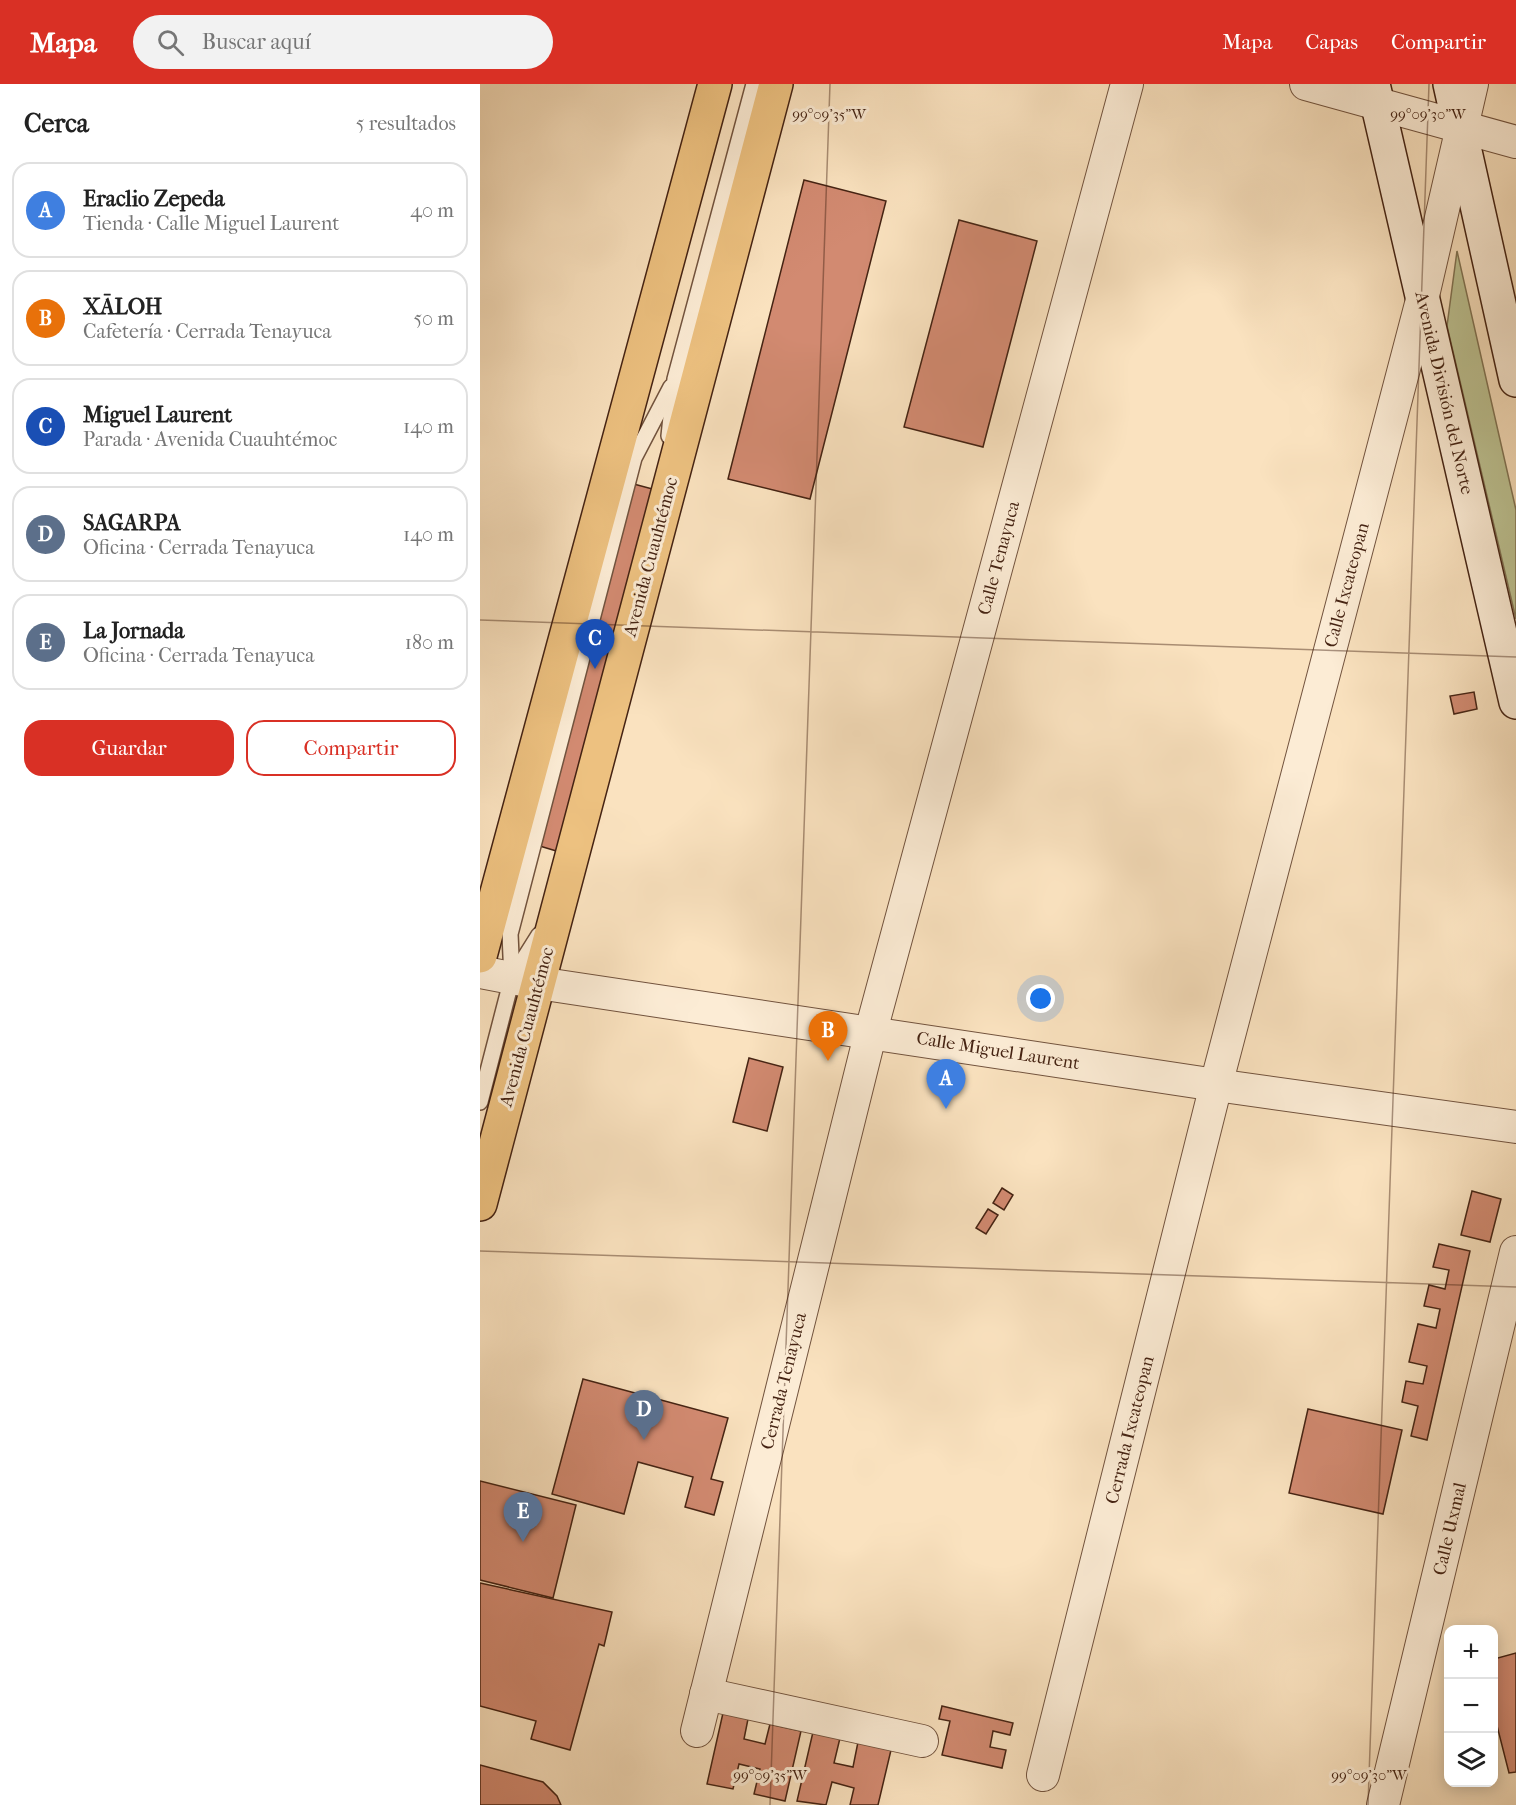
<!DOCTYPE html>
<html lang="es">
<head>
<meta charset="utf-8">
<style>
	:root { --surface:#fff; --page:#f2f2f2; --text:#222; --muted:#767676; --line:#e0e0e0; --accent:#d93025 }
	body { margin:0; font-family:"IM FELL French Canon",serif; background:var(--page); color:var(--text) }
	.controls { position:absolute; right:18px; bottom:18px; display:grid; overflow:hidden; border-radius:12px; box-shadow:0 3px 15px #0003 }
	.controls button { width:54px; height:54px; display:grid; place-items:center; padding:0; border:0; border-bottom:2px solid var(--line); background:var(--surface); color:var(--text); font:30px sans-serif }
	.you { position:absolute; left:561px; top:915px; width:21px; height:21px; margin:-15px; border:4px solid #fff; border-radius:50%; background:#1a73e8; box-shadow:0 0 0 9px #1a73e833 }
	.badge { display:grid; place-items:center; width:39px; height:39px; border-radius:50%; background:var(--accent); color:#fff; font-size:20px; font-weight:700 }
	.pin { position:absolute; translate:-50% -50px; filter:drop-shadow(0 2px 3px #0008) }
	.pin::after { content:''; position:absolute; top:32px; width:21px; height:18px; background:inherit; clip-path:polygon(0 0,100% 0,50% 100%) }
	.list { margin:0; padding:0; list-style:none }
	h2 { display:flex; justify-content:space-between; align-items:center; height:78px; margin:0; padding:0 24px; font-size:26px }
	h2 small { font-size:20px; font-weight:400; color:var(--muted) }
	.list li { display:grid; grid-template-columns:39px 1fr auto; gap:18px; align-items:center; box-sizing:border-box; height:96px; margin:0 12px 12px; padding:0 12px; border:2px solid var(--line); border-radius:18px }
	.list b { display:block; font-size:22px; white-space:nowrap }
	.list p { margin:0; font-size:20px; white-space:nowrap; color:var(--muted) }
	.list em { font-size:20px; font-style:normal; color:var(--muted) }
	.actions { display:flex; gap:12px; padding:18px 24px }
	.actions a { flex:1; padding:14px 0; border:2px solid var(--accent); border-radius:18px; text-align:center; font-size:21px; color:var(--accent) }
	.actions .main { background:var(--accent); color:#fff }
	.icon { flex:none; width:33px; height:33px; fill:none; stroke:currentColor; stroke-width:2; stroke-linecap:round; stroke-linejoin:round }
	.map { position:relative; flex:none; width:1036px; height:1721px; overflow:hidden }
	header { display:flex; align-items:center; gap:36px; box-sizing:border-box; height:84px; padding:0 30px; background:var(--accent); color:#fff }
	header strong { font-size:28px }
	nav { display:flex; gap:33px; margin-inline-start:auto; font-size:21px }
	.search { width:420px; height:54px; background:var(--page); display:flex; align-items:center; gap:15px; box-sizing:border-box; padding:0 21px; border-radius:33px; color:var(--muted); font-size:22px }
	main { display:flex }
	aside { flex:1; background:var(--surface) }
	.map>svg:first-child { display:block }
	.green { fill:#bdc393; stroke:#817353; stroke-width:1.5 }
	.building { fill:#d28a71; stroke:#452313; stroke-width:1.5 }
	.lines { fill:none; stroke-linecap:round; stroke-linejoin:round }
	.lane-casing { stroke:#72533e; stroke-width:18 }
	.street-casing { stroke:#72533e; stroke-width:34 }
	.secondary-casing { stroke:#452313; stroke-width:36 }
	.primary-casing { stroke:#452313; stroke-width:36 }
	.lane { stroke:#fcecd5; stroke-width:15 }
	.street { stroke:#fcecd5; stroke-width:32 }
	.secondary { stroke:#fcecd5; stroke-width:33 }
	.primary { stroke:#edc180; stroke-width:33 }
	.ticks { fill:none; stroke:#452313; stroke-width:1.5; stroke-opacity:0.45 }
	.labels { text-anchor:middle; dominant-baseline:central; stroke-width:6; stroke-linejoin:round; paint-order:stroke }
	.street-label { font-size:18px; fill:#452313; stroke:#fcecd5 }
	.ticks-label { font-size:15px; text-anchor:middle; fill:#452313; stroke:#fcecd5; stroke-width:6; stroke-linejoin:round; paint-order:stroke }
</style>
</head>
<body>
<header>
<strong>Mapa</strong>
<div class="search"><svg class="icon" aria-label="search" viewBox="0 0 24 24"><circle cx="10" cy="10" r="6"/><path d="M15 15l6 6"/></svg>Buscar aquí</div>
<nav><a>Mapa</a><a>Capas</a><a>Compartir</a></nav>
</header>
<main>
<aside>
<h2>Cerca<small>5 resultados</small></h2>
<ul class="list">
<li><span class="badge" style="background:#3f7fe0">A</span><div><b>Eraclio Zepeda</b><p>Tienda · Calle Miguel Laurent</p></div><em>40 m</em></li>
<li><span class="badge" style="background:#e8710a">B</span><div><b>XĀLOH</b><p>Cafetería · Cerrada Tenayuca</p></div><em>50 m</em></li>
<li><span class="badge" style="background:#1a4fb4">C</span><div><b>Miguel Laurent</b><p>Parada · Avenida Cuauhtémoc</p></div><em>140 m</em></li>
<li><span class="badge" style="background:#5c6f8a">D</span><div><b>SAGARPA</b><p>Oficina · Cerrada Tenayuca</p></div><em>140 m</em></li>
<li><span class="badge" style="background:#5c6f8a">E</span><div><b>La Jornada</b><p>Oficina · Cerrada Tenayuca</p></div><em>180 m</em></li>
</ul>
<div class="actions"><a class="main">Guardar</a><a>Compartir</a></div>
</aside>
<div class="map">
<svg width="1036" height="1721" viewBox="0 0 1036 1721">
	<rect width="100%" height="100%" fill="#fae2bf"/>
	<filter id="stains"><feTurbulence type="fractalNoise" baseFrequency=".00333" numOctaves="4"/><feColorMatrix values="0 0 0 0 .2 0 0 0 0 .09 0 0 0 0 .02 0 0 0 .5 -.17"/></filter>
	<radialGradient id="worn" r=".72"><stop offset=".6" stop-color="#630" stop-opacity="0"/><stop offset="1" stop-color="#630" stop-opacity=".3"/></radialGradient>
	<polygon class="green" points="977,167 1036,426 1036,535 967,242"/>
	<g class="building">
		<polygon points="324,96 406,117 330,415 248,395"/>
		<polygon points="479,136 557,157 503,363 424,343"/>
		<polygon points="150,399 180,407 83,769 53,760"/>
		<polygon points="994,608 997,625 974,630 970,612"/>
		<polygon points="269,974 303,983 287,1047 253,1038"/>
		<polygon points="522,1104 533,1111 524,1126 513,1119"/>
		<polygon points="992,1107 1021,1115 1010,1158 981,1151"/>
		<polygon points="508,1125 518,1131 506,1150 496,1144"/>
		<polygon points="959,1160 990,1167 947,1356 931,1352 938,1322 922,1318 926,1297 943,1300 947,1282 929,1278 938,1240 956,1244 960,1225 944,1222 949,1201 965,1205 969,1186 953,1183"/>
		<polygon points="103,1295 248,1334 231,1395 243,1398 234,1431 205,1423 213,1393 158,1378 144,1430 72,1410"/>
		<polygon points="828,1325 922,1346 903,1430 809,1409"/>
		<polygon points="0,1397 96,1421 73,1514 0,1496"/>
		<polygon points="0,1499 132,1528 124,1562 119,1560 90,1666 51,1655 56,1637 0,1622"/>
		<polygon points="1036,1569 1036,1688 1029,1689 1014,1630 1014,1575"/>
		<polygon points="462,1622 533,1639 530,1651 513,1647 510,1663 526,1666 522,1684 462,1671 470,1637 459,1635"/>
		<polygon points="243,1629 268,1635 264,1655 285,1660 290,1640 321,1647 305,1717 274,1710 280,1685 259,1680 253,1705 227,1700"/>
		<polygon points="333,1648 360,1654 354,1679 373,1683 378,1658 411,1666 398,1721 370,1721 374,1704 352,1698 346,1721 317,1717"/>
		<polygon points="0,1681 63,1698 77,1712 81,1721 0,1721"/>
	</g>
	<g class="lines">
		<g class="lane-casing">
			<g id="lane">
				<polyline points="189,352 195,295 274,0"/>
				<polyline points="32,894 59,851"/>
				<polyline points="0,1018 32,894 30,850 154,374 191,303"/>
			</g>
		</g>
		<g class="street-casing">
			<g id="street">
				<polyline points="826,0 1036,58"/>
				<polyline points="0,888 58,899 736,1001 1036,1043"/>
				<polyline points="226,1610 442,1657"/>
				<polyline points="217,1647 391,947 647,0"/>
				<polyline points="563,1691 736,1001 942,216 992,0"/>
				<polyline points="903,1721 1036,1168"/>
			</g>
		</g>
		<g class="secondary-casing">
			<g id="secondary">
				<polyline points="893,0 1036,618"/>
				<polyline points="970,0 1036,296"/>
			</g>
		</g>
		<g class="primary-casing">
			<g id="primary">
				<polyline points="0,872 235,0"/>
				<polyline points="0,1120 296,0"/>
			</g>
		</g>
		<use href="#lane" class="lane"/>
		<use href="#street" class="street"/>
		<use href="#secondary" class="secondary"/>
		<use href="#primary" class="primary"/>
	</g>
	<path class="ticks" d="M0,536l1036,37M0,1167l1036,36M290,1721l60,-1721M888,1721l61,-1721"/>
	<g class="labels">
		<g class="street-label">
			<text transform="translate(964 309) rotate(77)">Avenida División del Norte</text>
			<text transform="translate(171 473) rotate(-75)">Avenida Cuauhtémoc</text>
			<text transform="translate(519 474) rotate(-75)">Calle Tenayuca</text>
			<text transform="translate(867 501) rotate(-75)">Calle Ixcateopan</text>
			<text transform="translate(47 943) rotate(-75)">Avenida Cuauhtémoc</text>
			<text transform="translate(518 967) rotate(9)">Calle Miguel Laurent</text>
			<text transform="translate(304 1297) rotate(-76)">Cerrada Tenayuca</text>
			<text transform="translate(650 1346) rotate(-76)">Cerrada Ixcateopan</text>
			<text transform="translate(970 1445) rotate(-77)">Calle Uxmal</text>
		</g>
	</g>
	<g class="ticks-label">
		<text x="349" y="35">99°09'35"W</text>
		<text x="948" y="35">99°09'30"W</text>
		<text x="290" y="1696">99°09'35"W</text>
		<text x="889" y="1696">99°09'30"W</text>
	</g>
	<rect width="100%" height="100%" filter="url(#stains)"/>
	<rect width="100%" height="100%" fill="url(#worn)"/>
</svg>
<div class="controls">
<button>+</button>
<button>−</button>
<button><svg class="icon" aria-label="layers" viewBox="0 0 24 24"><path d="M12 4l9 5-9 5-9-5zM3 14l9 5 9-5"/></svg></button>
</div>
<div class="you"></div>
<div class="pin badge" style="left:466px;top:1025px;background:#3f7fe0">A</div>
<div class="pin badge" style="left:348px;top:977px;background:#e8710a">B</div>
<div class="pin badge" style="left:115px;top:585px;background:#1a4fb4">C</div>
<div class="pin badge" style="left:164px;top:1356px;background:#5c6f8a">D</div>
<div class="pin badge" style="left:43px;top:1458px;background:#5c6f8a">E</div>
</div>
</main>
</body>
</html>
